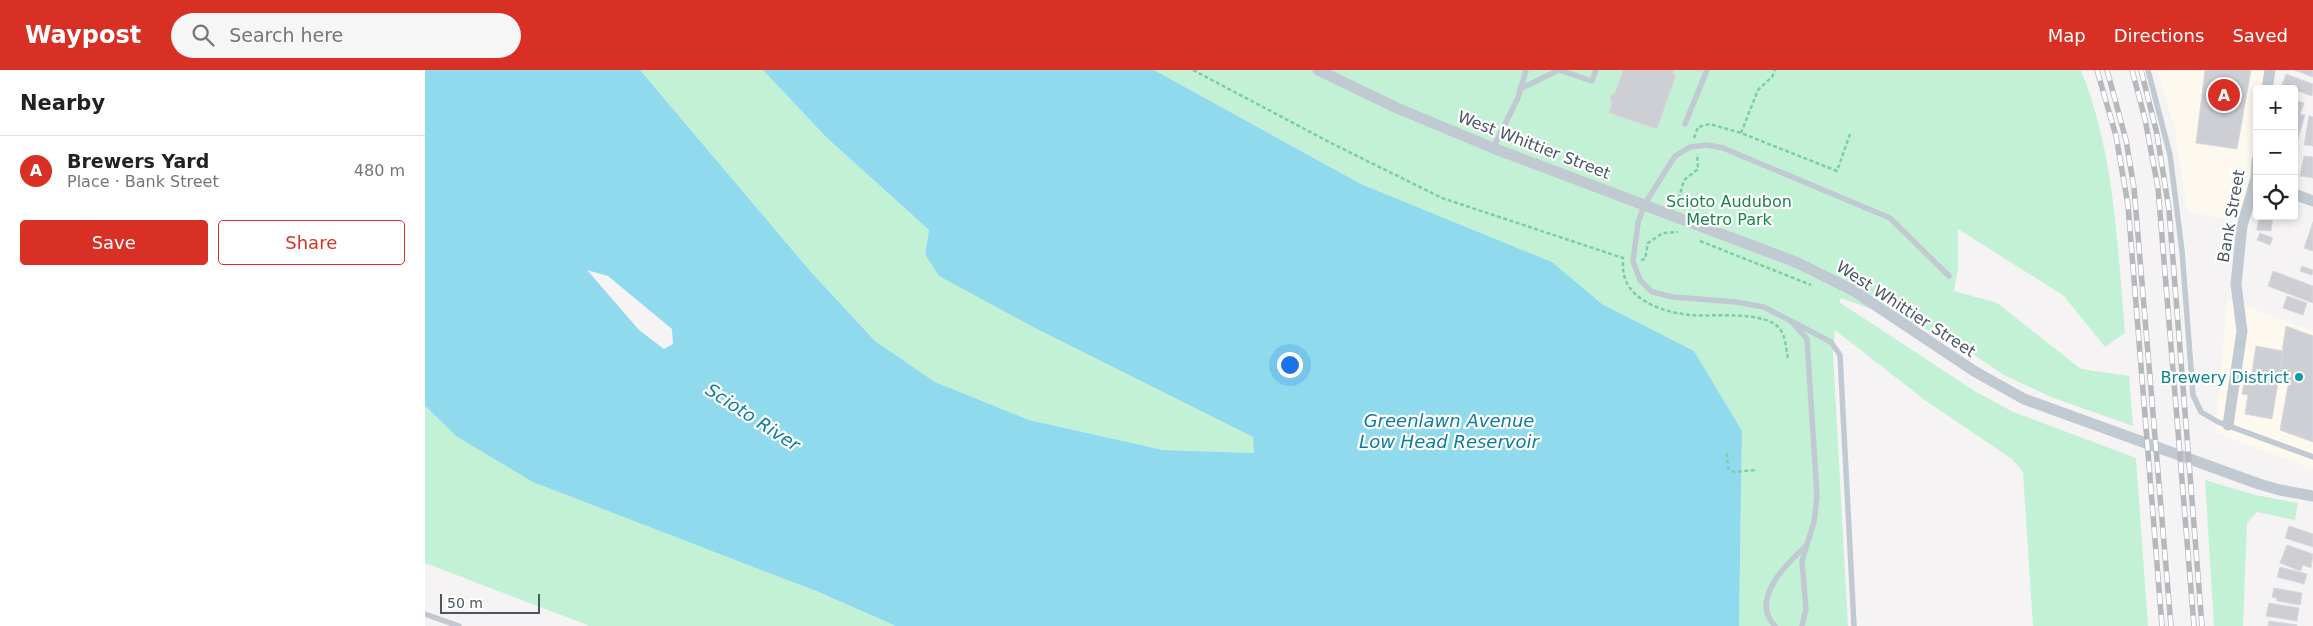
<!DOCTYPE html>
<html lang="en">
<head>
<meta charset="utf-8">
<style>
	:root { --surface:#fff; --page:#f6f6f6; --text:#222; --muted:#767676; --line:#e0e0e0; --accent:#d93025 }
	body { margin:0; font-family:"DejaVu Sans",sans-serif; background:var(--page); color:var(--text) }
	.controls { position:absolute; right:15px; top:15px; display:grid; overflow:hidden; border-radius:5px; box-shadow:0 2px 8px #0003 }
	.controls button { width:45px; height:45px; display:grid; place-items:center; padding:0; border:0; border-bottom:1px solid var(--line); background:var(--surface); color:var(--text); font:25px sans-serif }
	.scale { position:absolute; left:15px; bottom:12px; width:100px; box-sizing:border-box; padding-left:5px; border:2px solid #4a5661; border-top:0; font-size:14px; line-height:18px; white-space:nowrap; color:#4a5661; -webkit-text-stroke:4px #fff; paint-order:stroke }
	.you { position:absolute; left:864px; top:294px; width:18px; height:18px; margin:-12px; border:4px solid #fff; border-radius:50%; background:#1a73e8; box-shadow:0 0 0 8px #1a73e833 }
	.badge { display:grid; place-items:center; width:32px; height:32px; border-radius:50%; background:var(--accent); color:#fff; font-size:16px; font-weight:700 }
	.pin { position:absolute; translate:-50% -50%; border:2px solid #fff; box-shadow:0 1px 5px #0006 }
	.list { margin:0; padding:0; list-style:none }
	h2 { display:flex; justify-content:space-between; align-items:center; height:65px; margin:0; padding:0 20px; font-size:21px }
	h2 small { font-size:16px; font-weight:400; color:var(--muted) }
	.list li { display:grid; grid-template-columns:32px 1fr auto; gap:15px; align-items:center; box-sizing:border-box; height:70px; padding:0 20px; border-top:1px solid var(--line) }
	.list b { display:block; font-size:19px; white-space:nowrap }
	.list p { margin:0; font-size:16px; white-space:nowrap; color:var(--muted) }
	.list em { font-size:16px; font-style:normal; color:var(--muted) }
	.actions { display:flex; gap:10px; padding:15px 20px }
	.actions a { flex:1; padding:11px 0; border:1px solid var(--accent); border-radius:5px; text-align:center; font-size:18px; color:var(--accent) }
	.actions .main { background:var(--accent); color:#fff }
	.icon { flex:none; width:28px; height:28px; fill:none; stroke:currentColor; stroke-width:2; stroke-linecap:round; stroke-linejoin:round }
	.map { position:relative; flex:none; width:1888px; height:556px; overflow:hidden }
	header { display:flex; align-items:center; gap:30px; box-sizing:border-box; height:70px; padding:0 25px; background:var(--accent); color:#fff }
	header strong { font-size:24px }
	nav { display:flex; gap:28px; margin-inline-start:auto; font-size:18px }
	.search { width:350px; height:45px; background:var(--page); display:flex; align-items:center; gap:12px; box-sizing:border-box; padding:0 18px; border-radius:28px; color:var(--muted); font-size:19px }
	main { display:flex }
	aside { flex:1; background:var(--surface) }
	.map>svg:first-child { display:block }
	.commercial { fill:#fdf9ef }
	.green { fill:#c3f1d5 }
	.water { fill:#90daee; fill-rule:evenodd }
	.building { fill:#cdcfd5; stroke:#d7d9de }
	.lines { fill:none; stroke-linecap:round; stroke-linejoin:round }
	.path { stroke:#7ad0a6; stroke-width:2.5; stroke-dasharray:4 2.5; stroke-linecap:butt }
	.lane { stroke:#c1cad2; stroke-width:5.5 }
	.street { stroke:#c1cad2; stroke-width:11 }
	.rail-casing { stroke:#b5b8bd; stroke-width:5.5 }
	.rail { stroke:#fff; stroke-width:4; stroke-dasharray:11; stroke-linecap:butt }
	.culture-dot { fill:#0f9aa8; stroke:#fff; stroke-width:2 }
	.labels { text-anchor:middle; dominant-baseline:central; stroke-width:4.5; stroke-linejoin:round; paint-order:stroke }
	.street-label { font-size:16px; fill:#4a5661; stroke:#fff }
	.park-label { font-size:16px; fill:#17864f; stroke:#fff }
	.culture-label { font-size:16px; fill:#0d838f; stroke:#fff; text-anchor:end }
	.water-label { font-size:18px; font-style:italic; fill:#0c7c9b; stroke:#fff }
</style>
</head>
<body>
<header>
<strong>Waypost</strong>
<div class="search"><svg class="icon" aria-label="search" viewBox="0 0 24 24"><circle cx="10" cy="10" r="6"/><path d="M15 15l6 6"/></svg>Search here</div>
<nav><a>Map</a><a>Directions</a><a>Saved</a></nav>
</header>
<main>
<aside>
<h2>Nearby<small></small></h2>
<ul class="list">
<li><span class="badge">A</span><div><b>Brewers Yard</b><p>Place · Bank Street</p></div><em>480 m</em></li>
</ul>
<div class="actions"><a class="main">Save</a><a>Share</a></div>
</aside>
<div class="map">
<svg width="1888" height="556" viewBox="0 0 1888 556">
	<rect width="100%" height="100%" fill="#f5f3f3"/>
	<g class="commercial">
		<polygon points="1732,0 1843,0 1840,19 1832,19 1832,73 1817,152 1762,142 1750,59"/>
		<polygon points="1802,229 1888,261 1888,399 1790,363"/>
	</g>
	<g class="green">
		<polygon points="215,0 338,0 401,67 504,160 500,184 614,260 828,367 830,383 738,380 604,350 510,312 450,271 386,202"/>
		<path d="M729,0h927c34,86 36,172 44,263l-20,14 -41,-51 -106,-67v40l-4,22 43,12 84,66 48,7 4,50 -82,-29 -47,-22 -57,-38 -106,-39 -2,4 134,88 40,22 123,46 12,168h-115l-10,-154 -11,-13 -86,-58 -91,-71 -2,23 15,273h-109l3,-195 -48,-80 -92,-47 -50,-42 -191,-78z"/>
		<polygon points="0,336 31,366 471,556 165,556 0,493"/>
		<polygon points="1780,410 1830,425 1873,433 1870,450 1832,442 1822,453 1818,556 1789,556"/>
	</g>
	<path class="water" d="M0,0h215l171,202 64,69 60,41 94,38 134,30 91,3 -1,-16 -214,-107 -100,-54 -14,-22 4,-24 -103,-93 -63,-67h391l207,114 191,78 50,42 92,47 48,80 -3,195h-843l-80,-35 -283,-109 -77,-46 -31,-30zM162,200l21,6 64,53 1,15 -9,5 -25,-19z"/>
	<g class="building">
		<polygon points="1198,0 1249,0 1248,3 1251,5 1232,59 1184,43 1187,33 1185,26 1190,23"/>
		<polygon points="1780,0 1826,0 1812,79 1771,73"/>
		<polygon points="1869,0 1888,0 1888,7"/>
		<polygon points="1861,4 1888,14 1887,26 1857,15"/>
		<polygon points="1869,30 1879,33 1875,44 1880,45 1869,82"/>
		<polygon points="1884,46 1888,47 1888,76 1879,75"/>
		<polygon points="1879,86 1888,87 1888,108 1875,106"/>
		<polygon points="1834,146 1848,146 1846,161 1832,160"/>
		<polygon points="1888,152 1888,181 1879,178"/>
		<polygon points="1835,163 1848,168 1845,175 1832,170"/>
		<polygon points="1877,196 1888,200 1887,205 1875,201"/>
		<polygon points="1848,201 1888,216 1888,233 1843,216"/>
		<polygon points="1862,226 1882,233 1878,245 1858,238"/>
		<polygon points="1861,256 1888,266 1888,372 1855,360 1864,310 1853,308"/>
		<polygon points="1831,276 1858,281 1847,349 1820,344 1823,325 1817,324 1820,307 1826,308"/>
		<polygon points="1864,456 1888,464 1888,477 1860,468"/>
		<polygon points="1862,475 1888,484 1886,498 1878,495 1875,501 1855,493"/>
		<polygon points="1855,497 1882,504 1879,514 1852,507"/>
		<polygon points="1849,518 1877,523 1875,535 1852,531 1852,528 1847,527"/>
		<polygon points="1844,533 1874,538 1872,551 1841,546"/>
		<polygon points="1844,551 1872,555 1872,556 1843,556"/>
	</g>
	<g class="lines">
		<g class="path">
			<polyline points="768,0 906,73 1017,128 1201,189"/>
			<polyline points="1316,63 1333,20 1347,7 1350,0"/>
			<polyline points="1269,68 1273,57 1285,54 1316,63 1412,101 1425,64"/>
			<polyline points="1252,135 1259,110 1273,99 1272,84"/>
			<polyline points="1275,171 1386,215"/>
			<polyline points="1216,190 1220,189 1223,173 1238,163 1253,162"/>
			<path d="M1198,192c-1,17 6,29 20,38 14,9 30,13 47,15 23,2 75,-5 90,14 6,8 6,21 8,30"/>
			<polyline points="1302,383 1303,398 1309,402 1331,400"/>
		</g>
		<g class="lane">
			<polyline points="1723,0 1745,85 1757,181 1768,325 1776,342 1793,352 1888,387"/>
			<polyline points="1095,19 1134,0 1167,11 1171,0"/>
			<polyline points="1260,54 1282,0"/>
			<polyline points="1068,78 1093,28 1101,0"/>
			<polyline points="1368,252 1406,272 1415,285 1429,556"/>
			<polyline points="0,544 34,556"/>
			<path d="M1350,556c-26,-26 12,-63 31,-80"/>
			<polyline points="1377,556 1381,539 1377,491 1389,452 1392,426 1382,269 1366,251 1339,237 1311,232 1248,227 1227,222 1215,210 1208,191 1213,153 1219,135 1250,86 1265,77 1282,75 1298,78 1465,148 1524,206"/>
		</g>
		<g class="street">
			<polyline points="893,0 972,38 1068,78 1373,193 1429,221 1549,301 1599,329 1834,414 1855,420 1888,426"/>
			<polyline points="1842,19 1845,0"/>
			<polyline points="1869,124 1888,131"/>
			<polyline points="1803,355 1817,261 1811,214 1817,156 1831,108 1832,90"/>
		</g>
		<g class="rail-casing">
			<g id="rail">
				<polyline points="1672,0 1691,66 1703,135 1737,556"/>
				<polyline points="1682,0 1701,70 1709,118 1746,556"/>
				<polyline points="1707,0 1720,49 1733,118 1769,556"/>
				<polyline points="1716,0 1732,64 1744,140 1777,556"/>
			</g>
		</g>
		<use href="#rail" class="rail"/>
	</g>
	<circle class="culture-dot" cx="1874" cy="307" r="5"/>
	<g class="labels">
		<g class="street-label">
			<text transform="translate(1109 75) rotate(21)">West Whittier Street</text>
			<text transform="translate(1806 146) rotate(-80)">Bank Street</text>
			<text transform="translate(1481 239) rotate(33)">West Whittier Street</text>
		</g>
		<g class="park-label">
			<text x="1304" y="131">Scioto Audubon<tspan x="1304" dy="18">Metro Park</tspan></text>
		</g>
		<g class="culture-label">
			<text x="1864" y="307">Brewery District</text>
		</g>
		<g class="water-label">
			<text transform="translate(328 347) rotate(33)">Scioto River</text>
			<text x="1024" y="350">Greenlawn Avenue<tspan x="1024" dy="21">Low Head Reservoir</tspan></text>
		</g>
	</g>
</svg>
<div class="controls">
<button>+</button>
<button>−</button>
<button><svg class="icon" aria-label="locate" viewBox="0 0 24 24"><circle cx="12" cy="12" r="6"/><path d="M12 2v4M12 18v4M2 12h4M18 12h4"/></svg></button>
</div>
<div class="scale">50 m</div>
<div class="you"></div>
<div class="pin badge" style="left:1799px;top:25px">A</div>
</div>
</main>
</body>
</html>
